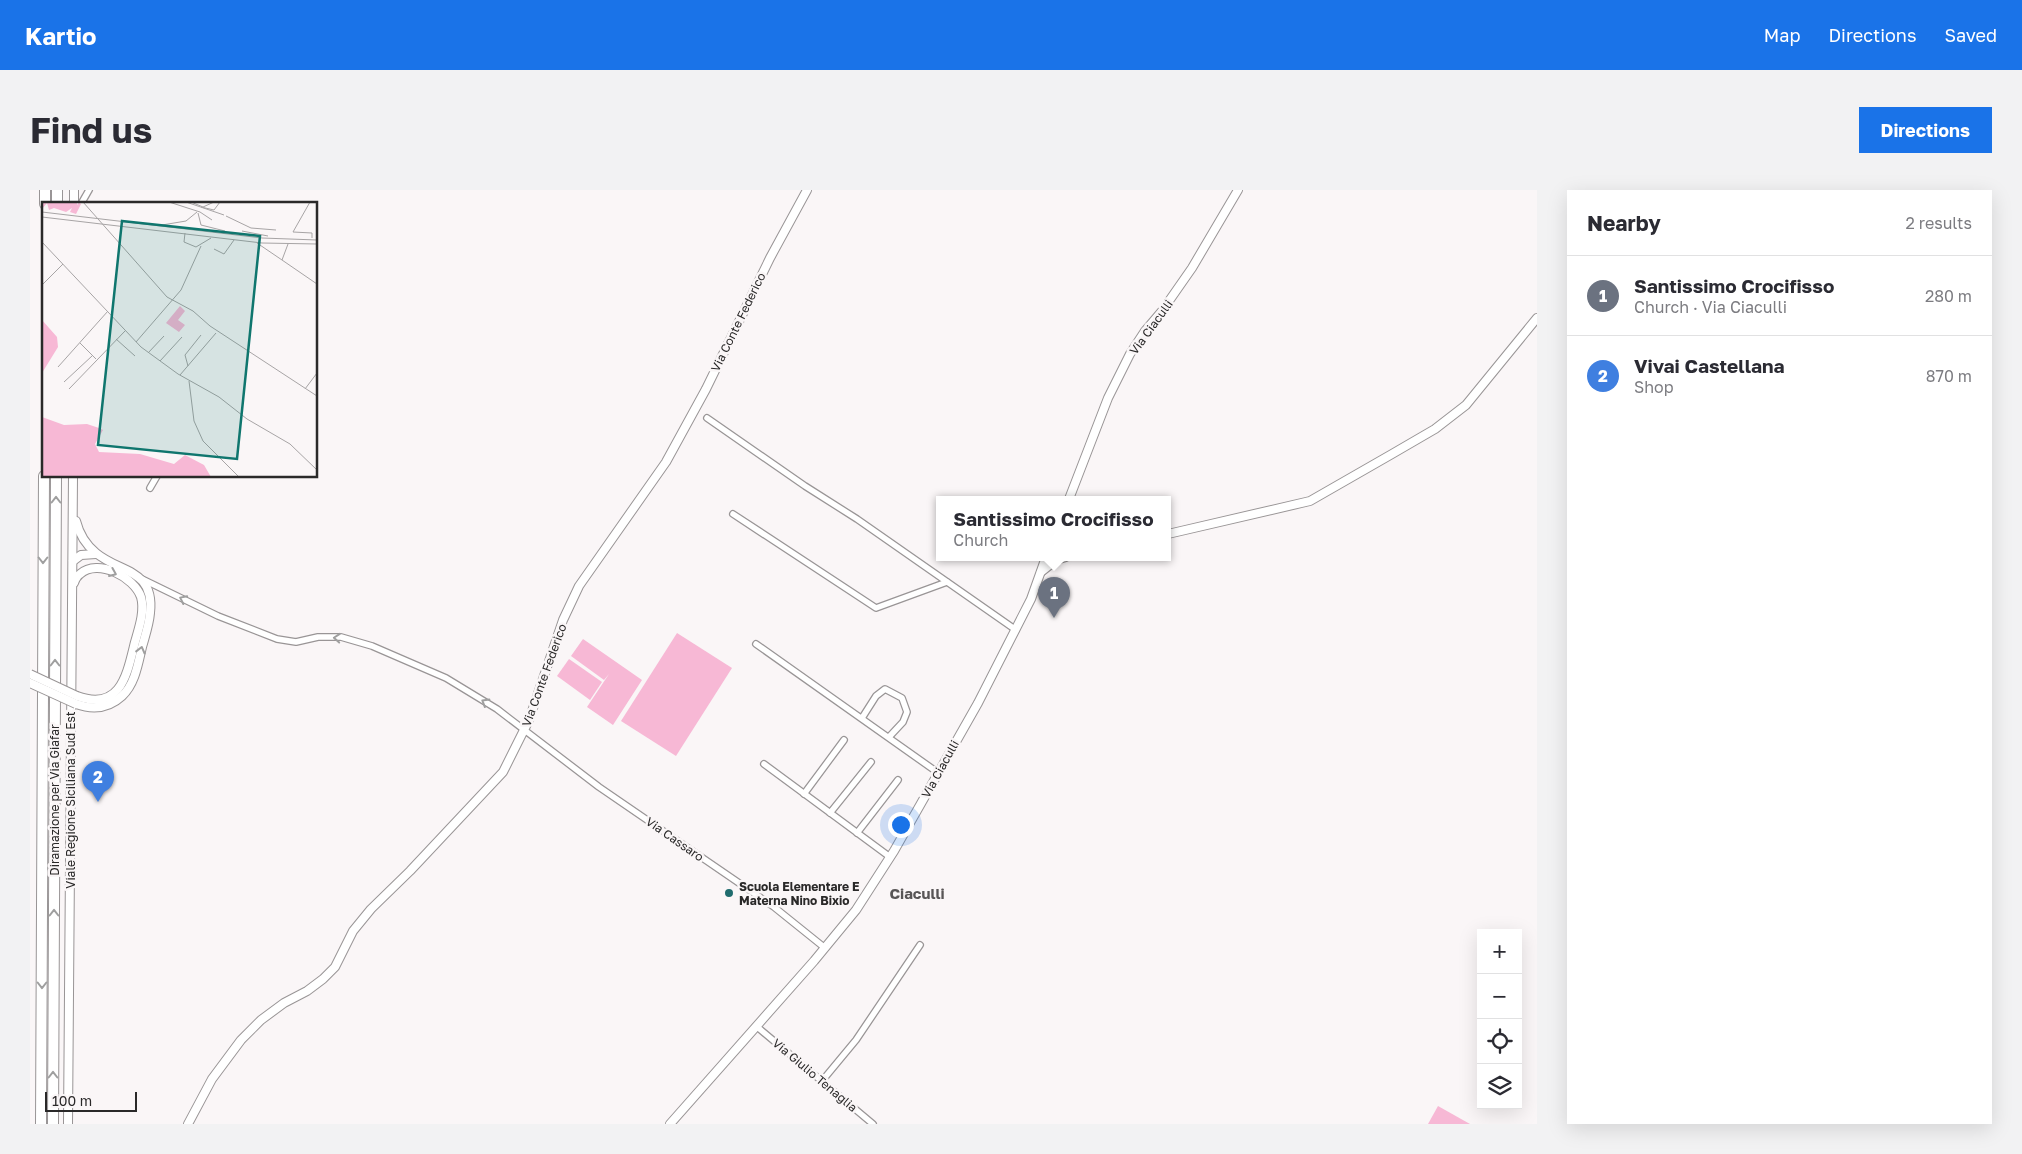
<!DOCTYPE html>
<html lang="en">
<head>
<meta charset="utf-8">
<style>
	:root { --surface:#fff; --page:#f2f2f3; --text:#2b2b33; --muted:#7c7c81; --line:#e1e1e2; --accent:#1a73e8 }
	body { margin:0; font-family:"Golos Text",sans-serif; background:var(--page); color:var(--text) }
	.controls { position:absolute; right:15px; bottom:15px; display:grid; overflow:hidden; border-radius:0px; box-shadow:0 5px 20px #0002 }
	.controls button { width:45px; height:45px; display:grid; place-items:center; padding:0; border:0; border-bottom:1px solid var(--line); background:var(--surface); color:var(--text); font:25px sans-serif }
	.scale { position:absolute; left:15px; bottom:12px; width:92px; box-sizing:border-box; padding-left:5px; border:2px solid #2a2929; border-top:0; font-size:14px; line-height:18px; white-space:nowrap; color:#2a2929; -webkit-text-stroke:4px #faf6f7; paint-order:stroke }
	.you { position:absolute; left:870px; top:634px; width:18px; height:18px; margin:-12px; border:4px solid #fff; border-radius:50%; background:#1a73e8; box-shadow:0 0 0 8px #1a73e833 }
	.badge { display:grid; place-items:center; width:32px; height:32px; border-radius:50%; background:var(--accent); color:#fff; font-size:16px; font-weight:700 }
	.pin { position:absolute; translate:-50% -41px; filter:drop-shadow(0 1px 2px #0008) }
	.pin::after { content:''; position:absolute; top:26px; width:18px; height:15px; background:inherit; clip-path:polygon(0 0,100% 0,50% 100%) }
	.popup { position:absolute; left:906px; top:306px; width:235px; height:65px; box-sizing:border-box; display:grid; place-content:center; border-radius:0px; background:var(--surface); filter:drop-shadow(0 1px 4px #0005); font-size:16px; white-space:nowrap; color:var(--muted) }
	.popup b { font-size:19px; color:var(--text) }
	.popup::after { content:''; position:absolute; left:50%; top:100%; margin-left:-10px; border:10px solid transparent; border-top-color:var(--surface) }
	.list { margin:0; padding:0; list-style:none }
	h2 { display:flex; justify-content:space-between; align-items:center; height:65px; margin:0; padding:0 20px; font-size:21px }
	h2 small { font-size:16px; font-weight:400; color:var(--muted) }
	.list li { display:grid; grid-template-columns:32px 1fr auto; gap:15px; align-items:center; box-sizing:border-box; height:80px; padding:0 20px; border-top:1px solid var(--line) }
	.list b { display:block; font-size:19px; white-space:nowrap }
	.list p { margin:0; font-size:16px; white-space:nowrap; color:var(--muted) }
	.list em { font-size:16px; font-style:normal; color:var(--muted) }
	.icon { flex:none; width:28px; height:28px; fill:none; stroke:currentColor; stroke-width:2; stroke-linecap:round; stroke-linejoin:round }
	.map { position:relative; flex:none; width:1507px; height:934px; overflow:hidden; border-radius:0px }
	header { display:flex; align-items:center; gap:30px; box-sizing:border-box; height:70px; padding:0 25px; background:var(--accent); color:#fff }
	header strong { font-size:24px }
	nav { display:flex; gap:28px; margin-inline-start:auto; font-size:18px }
	.intro { display:flex; align-items:center; justify-content:space-between; box-sizing:border-box; height:120px; padding:0 30px }
	h1 { margin:0; font-size:35px }
	.button { padding:12px 22px; border-radius:0px; background:var(--accent); color:#fff; font-size:18px; font-weight:700 }
	main { display:flex; gap:30px; padding:0 30px }
	aside { flex:1; background:var(--surface); border-radius:0px; box-shadow:0 5px 20px #0002 }
	.map>svg:first-child { display:block }
	.green { fill:#f7b8d5 }
	.lines { fill:none; stroke-linecap:round; stroke-linejoin:round }
	.street-casing { stroke:#999596; stroke-width:8 }
	.secondary-casing { stroke:#999596; stroke-width:10 }
	.highway-casing { stroke:#999596; stroke-width:12 }
	.street { stroke:#fff; stroke-width:5.5 }
	.secondary { stroke:#fff; stroke-width:8 }
	.highway { stroke:#fff; stroke-width:10 }
	.secondary-bridge-casing { stroke:#999596; stroke-width:10; stroke-linecap:butt }
	.secondary-bridge { stroke:#fff; stroke-width:8 }
	.oneway { stroke:#9f9f9f }
	.poi-dot { fill:#206c6e; stroke:#faf6f7; stroke-width:2 }
	.labels { text-anchor:middle; dominant-baseline:central; stroke-width:5; stroke-linejoin:round; paint-order:stroke }
	.street-label { font-size:12px; fill:#2a2929; stroke:#faf6f7 }
	.poi-label { font-size:12px; font-weight:bold; fill:#2a2929; stroke:#faf6f7; text-anchor:start }
	.quarter-label { font-size:15px; font-weight:bold; fill:#585556; stroke:#faf6f7 }
	.inset-road { fill:none; stroke:#a7a4a5; stroke-width:1 }
	.view { fill:#0f766e; fill-opacity:0.15; stroke:#0f766e; stroke-width:2.5 }
	.inset-edge { fill:none; stroke:#2a2929; stroke-width:2.5 }
</style>
</head>
<body>
<header>
<strong>Kartio</strong>
<nav><a>Map</a><a>Directions</a><a>Saved</a></nav>
</header>
<div class="intro"><h1>Find us</h1><a class="button">Directions</a></div>
<main>
<div class="map">
<svg width="1507" height="934" viewBox="0 0 1507 934">
	<rect width="100%" height="100%" fill="#faf6f7"/>
	<g class="green">
		<polygon points="647,443 702,478 646,566 591,531"/>
		<polygon points="553,449 612,490 583,535 557,517 579,484 574,490 541,466"/>
		<polygon points="539,469 572,492 560,510 527,486"/>
		<polygon points="1408,916 1440,934 1398,934"/>
	</g>
	<g class="lines">
		<g class="street-casing">
			<g id="street">
				<polyline points="51,14 59,0"/>
				<polyline points="677,228 775,296 827,329 986,440"/>
				<polyline points="120,298 127,286"/>
				<polyline points="703,324 846,418 917,392"/>
				<polyline points="112,389 188,426 247,449 266,452 288,447 311,447 342,456 416,488 467,519 569,597 744,717 795,758"/>
				<polyline points="726,454 907,582"/>
				<polyline points="832,528 846,506 855,499 872,508 877,522 873,532 859,547"/>
				<polyline points="734,574 860,667"/>
				<polyline points="774,604 814,550"/>
				<polyline points="800,623 841,572"/>
				<polyline points="827,643 868,590"/>
				<polyline points="726,836 843,934"/>
				<polyline points="792,891 826,850 890,755"/>
			</g>
		</g>
		<g class="secondary-casing">
			<g id="secondary">
				<polyline points="44,14 44,0"/>
				<polyline points="1039,309 1078,208 1100,164 1115,141 1132,121 1162,78 1208,0"/>
				<polyline points="1138,344 1280,311 1362,264 1405,239 1436,215 1507,128"/>
				<polyline points="43,371 51,365 66,364"/>
				<polyline points="1011,382 1026,370 1036,367"/>
				<path d="M44,393c1,-3 3,-7 6,-9 18,-16 54,3 61,23 4,14 -2,31 -6,45 -8,32 -14,70 -58,54"/>
				<path d="M46,514c17,6 32,5 46,-8 13,-12 16,-32 20,-49 3,-11 7,-22 8,-34 5,-44 -30,-40 -54,-60 -10,-8 -17,-20 -20,-32"/>
				<polyline points="38,934 43,286"/>
				<polyline points="158,934 182,889 211,850 231,830 254,813 277,801 293,789 305,777 323,741 341,719 380,681 473,582 499,530 533,430 549,396 636,272 676,199 740,68 777,0"/>
				<polyline points="640,934 784,771 826,720 864,661 948,513 1001,409 1016,367"/>
			</g>
		</g>
		<g class="highway-casing">
			<g id="highway">
				<polyline points="15,14 15,0"/>
				<polyline points="27,14 27,0"/>
				<polyline points="11,934 14,286"/>
				<polyline points="23,934 26,286"/>
			</g>
		</g>
		<use href="#street" class="street"/>
		<use href="#secondary" class="secondary"/>
		<use href="#highway" class="highway"/>
		<g class="secondary-bridge-casing">
			<g id="secondary-bridge">
				<polyline points="0,484 47,506"/>
				<polyline points="0,493 46,514"/>
			</g>
		</g>
		<use href="#secondary-bridge" class="secondary-bridge"/>
	</g>
	<defs><path id="oneway-chevron" d="M-2-3.5L2.5 0L-2 3.5" fill="none" stroke-width="1.6" stroke-linecap="round" stroke-linejoin="round" transform="scale(1.25)"/></defs>
	<g class="oneway">
		<use href="#oneway-chevron" transform="translate(26 310) rotate(-90)"/>
		<use href="#oneway-chevron" transform="translate(13 370) rotate(90)"/>
		<use href="#oneway-chevron" transform="translate(83 383) rotate(23)"/>
		<use href="#oneway-chevron" transform="translate(153 409) rotate(-154)"/>
		<use href="#oneway-chevron" transform="translate(307 448) rotate(-176)"/>
		<use href="#oneway-chevron" transform="translate(111 460) rotate(-76)"/>
		<use href="#oneway-chevron" transform="translate(25 473) rotate(-90)"/>
		<use href="#oneway-chevron" transform="translate(455 512) rotate(-149)"/>
		<use href="#oneway-chevron" transform="translate(24 723) rotate(-90)"/>
		<use href="#oneway-chevron" transform="translate(12 795) rotate(90)"/>
		<use href="#oneway-chevron" transform="translate(23 885) rotate(-90)"/>
	</g>
	<circle class="poi-dot" cx="699" cy="703" r="5"/>
	<g class="labels">
		<g class="street-label">
			<text transform="translate(708 132) rotate(-64)">Via Conte Federico</text>
			<text transform="translate(1121 137) rotate(-54)">Via Ciaculli</text>
			<text transform="translate(514 485) rotate(-70)">Via Conte Federico</text>
			<text transform="translate(910 579) rotate(-61)">Via Ciaculli</text>
			<text transform="translate(24 610) rotate(-90)">Diramazione per Via Giafar</text>
			<text transform="translate(40 610) rotate(-90)">Viale Regione Siciliana Sud Est</text>
			<text transform="translate(645 649) rotate(35)">Via Cassaro</text>
			<text transform="translate(785 885) rotate(40)">Via Giulio Tenaglia</text>
		</g>
		<g class="poi-label">
			<text x="709" y="696">Scuola Elementare E<tspan x="709" dy="14">Materna Nino Bixio</tspan></text>
		</g>
		<g class="quarter-label">
			<text x="887" y="703">Ciaculli</text>
		</g>
	</g>
	<g transform="translate(12 12)">
		<rect width="275" height="275" fill="#faf6f7"/>
		<path d="M0,0h34l2,3v-3l3,2 -5,10 -6,-2 2,-4 -6,4 -12,-4 -5,2 -2,-7 -5,6zM138,104l5,5 -7,9 7,5 -6,7 -13,-9zM0,118l15,17 1,10 -16,26zM0,215l22,8 23,-1 12,4 4,2 -8,14 4,8 41,2 34,10 11,-9 19,10 7,12h-169z" fill="#f7b8d5"/>
		<path class="inset-road" d="M41,0l84,95 26,14 17,15 107,70M127,0l31,10 12,8M144,0l38,13M149,0l12,5 11,-5M268,0l-17,30 19,1v5M159,5l13,3 6,-8M0,10l220,26 55,2M156,11l3,12 24,6M184,14l25,12 25,2M0,15l220,26 55,1M120,23l24,-4 11,-9M200,29l26,5M143,31l-1,9 12,5 15,-9M0,40l99,105 37,27 41,23 28,22 43,25 27,26M215,41l25,17M246,42l-6,16 35,24M172,47l10,5 10,-14M0,83l21,-21M74,137l19,17M94,140l45,-52 20,-44M38,141l16,16M106,151l16,-17M118,159l22,-24M146,164l-3,-11 16,-20M16,165l50,-56M138,173l36,-42M147,179l5,40 9,20 36,36M22,180l28,-26M27,187l56,-58M263,187l12,-16"/>
		<path class="view" d="M80,19l138,15 -23,223 -139,-14z"/>
		<rect width="275" height="275" class="inset-edge"/>
	</g>
</svg>
<div class="controls">
<button>+</button>
<button>−</button>
<button><svg class="icon" aria-label="locate" viewBox="0 0 24 24"><circle cx="12" cy="12" r="6"/><path d="M12 2v4M12 18v4M2 12h4M18 12h4"/></svg></button>
<button><svg class="icon" aria-label="layers" viewBox="0 0 24 24"><path d="M12 4l9 5-9 5-9-5zM3 14l9 5 9-5"/></svg></button>
</div>
<div class="scale">100 m</div>
<div class="you"></div>
<div class="pin badge" style="left:1024px;top:428px;background:#6b7280">1</div>
<div class="popup"><b>Santissimo Crocifisso</b>Church</div>
<div class="pin badge" style="left:68px;top:612px;background:#3f7fe0">2</div>
</div>
<aside>
<h2>Nearby<small>2 results</small></h2>
<ul class="list">
<li><span class="badge" style="background:#6b7280">1</span><div><b>Santissimo Crocifisso</b><p>Church · Via Ciaculli</p></div><em>280 m</em></li>
<li><span class="badge" style="background:#3f7fe0">2</span><div><b>Vivai Castellana</b><p>Shop</p></div><em>870 m</em></li>
</ul>
</aside>
</main>
</body>
</html>
